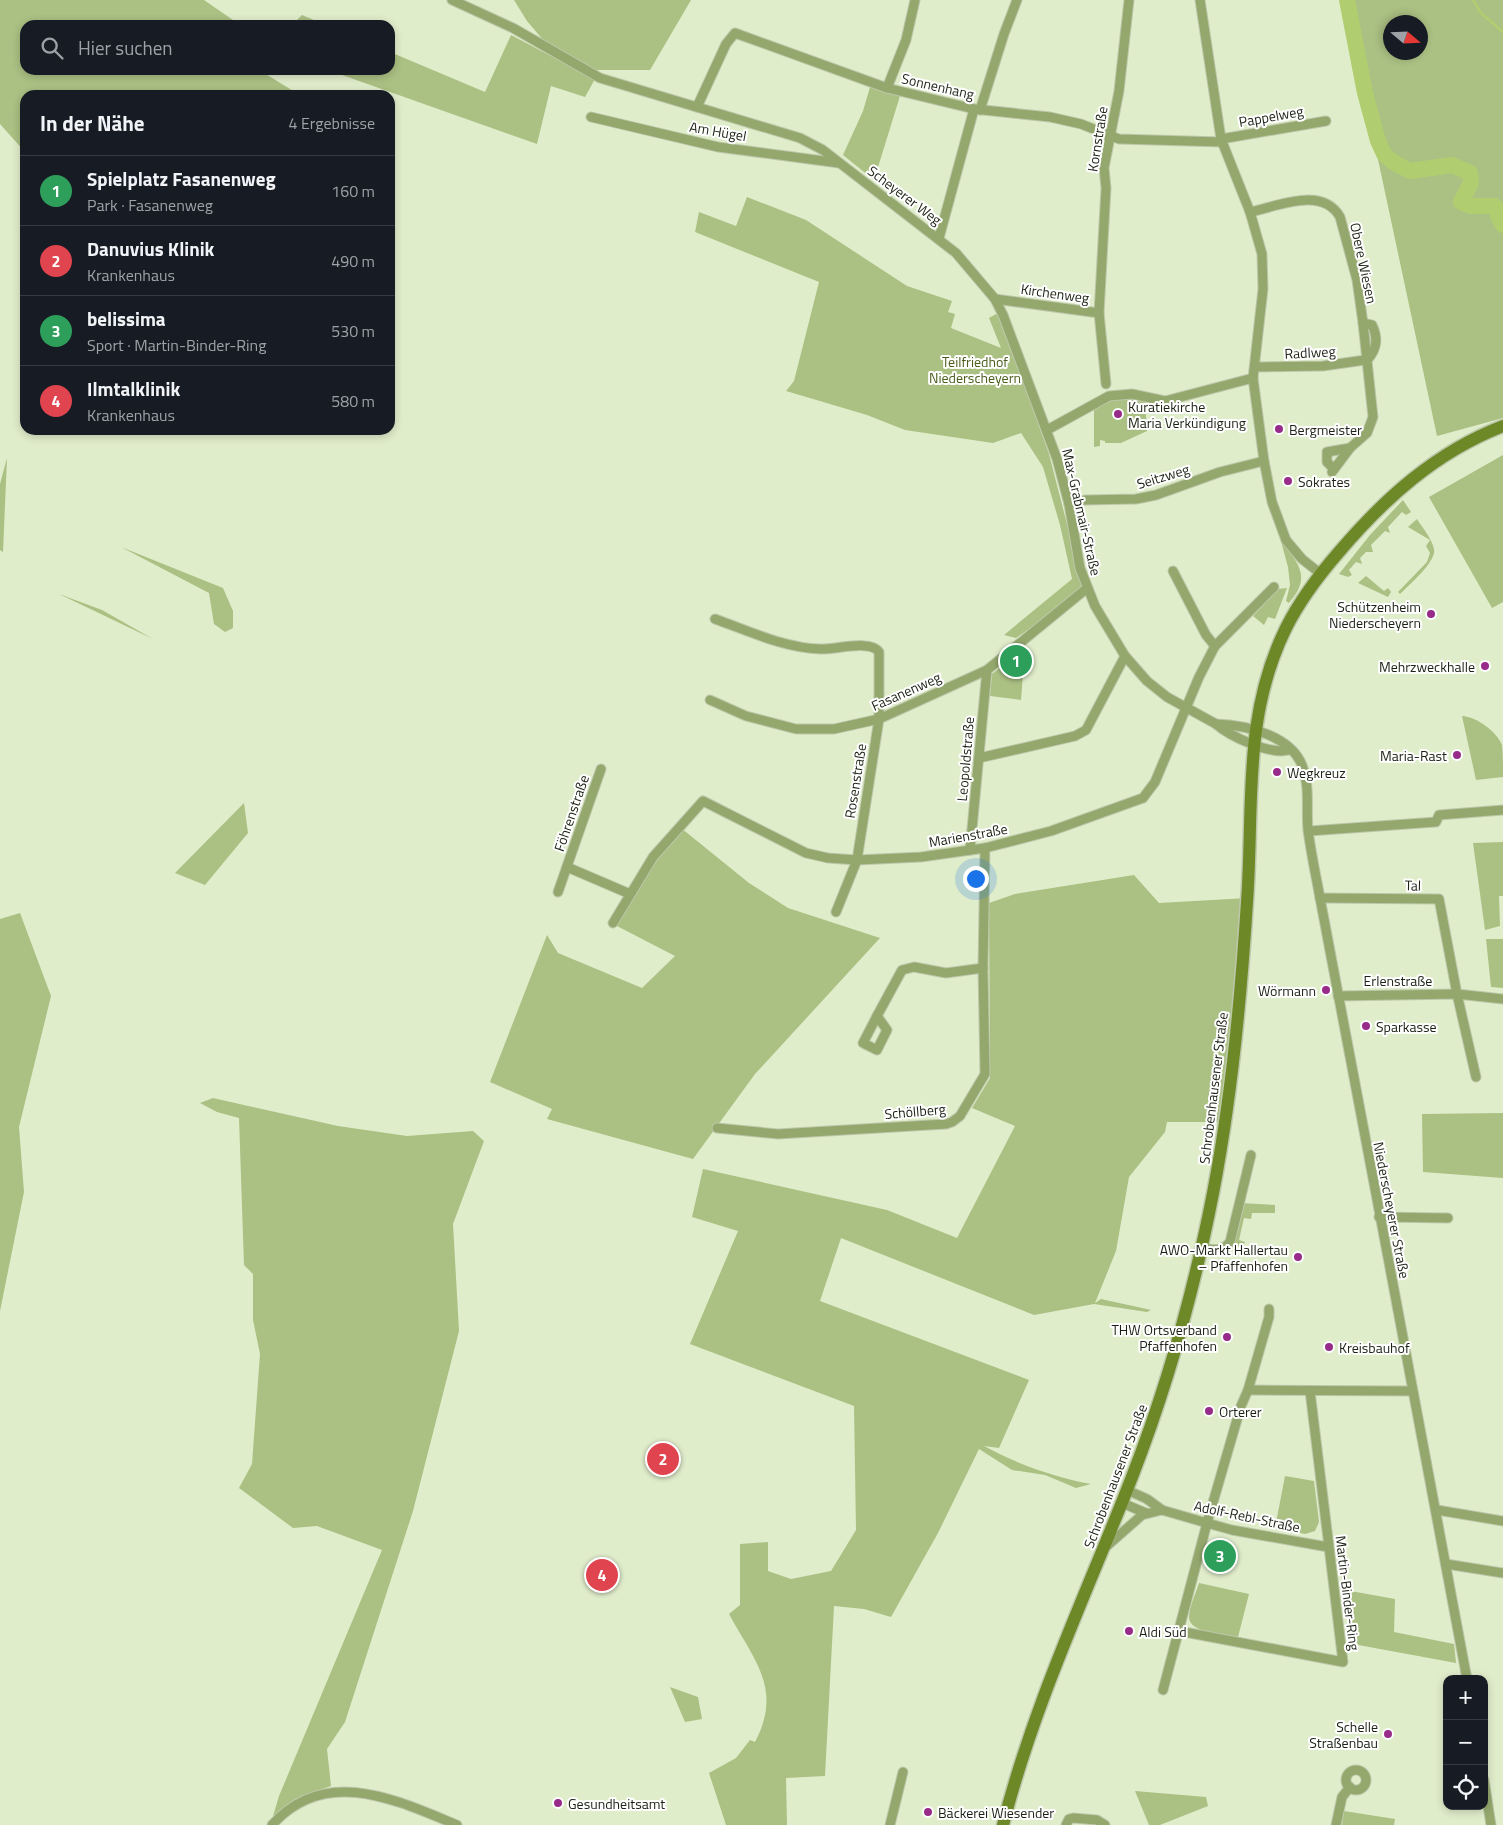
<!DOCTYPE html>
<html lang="de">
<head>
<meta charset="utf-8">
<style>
	:root { --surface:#171b24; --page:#20242c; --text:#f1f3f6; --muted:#9ea1a6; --line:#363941; --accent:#d93025 }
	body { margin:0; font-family:"Titillium Web",sans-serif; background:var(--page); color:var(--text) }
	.controls { position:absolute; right:15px; bottom:15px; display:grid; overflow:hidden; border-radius:10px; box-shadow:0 2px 8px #0003 }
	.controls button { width:45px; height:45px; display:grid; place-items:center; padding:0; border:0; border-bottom:1px solid var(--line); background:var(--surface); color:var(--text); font:25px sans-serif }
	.compass { position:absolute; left:1383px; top:15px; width:45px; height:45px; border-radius:50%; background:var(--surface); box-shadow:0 2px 8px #0003; rotate:109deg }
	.you { position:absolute; left:975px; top:878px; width:18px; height:18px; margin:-12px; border:4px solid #fff; border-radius:50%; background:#1a73e8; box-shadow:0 0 0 8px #1a73e833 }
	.badge { display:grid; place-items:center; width:32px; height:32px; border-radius:50%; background:var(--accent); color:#fff; font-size:16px; font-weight:700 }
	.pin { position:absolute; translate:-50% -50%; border:2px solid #fff; box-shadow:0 1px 5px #0006 }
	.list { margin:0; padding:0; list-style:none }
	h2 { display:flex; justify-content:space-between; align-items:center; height:65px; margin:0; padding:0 20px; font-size:21px }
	h2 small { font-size:16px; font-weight:400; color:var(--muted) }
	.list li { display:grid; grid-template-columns:32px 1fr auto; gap:15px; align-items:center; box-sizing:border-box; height:70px; padding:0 20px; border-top:1px solid var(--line) }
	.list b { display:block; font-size:19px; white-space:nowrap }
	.list p { margin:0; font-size:16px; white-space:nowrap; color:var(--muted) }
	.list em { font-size:16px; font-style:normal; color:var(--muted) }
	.icon { flex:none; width:28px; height:28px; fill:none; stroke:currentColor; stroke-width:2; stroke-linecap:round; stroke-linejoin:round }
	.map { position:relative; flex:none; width:1503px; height:1825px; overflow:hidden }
	.search { position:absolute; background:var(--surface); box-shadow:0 2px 8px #0003; left:20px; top:20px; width:375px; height:55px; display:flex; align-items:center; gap:12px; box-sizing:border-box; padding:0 18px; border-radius:15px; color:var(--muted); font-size:19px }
	.panel { position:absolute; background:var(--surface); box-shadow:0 2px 8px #0003; left:20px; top:90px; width:375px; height:345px; border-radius:15px }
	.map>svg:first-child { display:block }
	.green { fill:#abc083; fill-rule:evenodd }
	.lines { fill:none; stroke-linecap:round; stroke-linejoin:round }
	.stream { stroke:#b0ce6f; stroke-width:2.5 }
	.river { stroke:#b0ce6f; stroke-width:16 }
	.street-casing { stroke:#bdc8aa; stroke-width:11 }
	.secondary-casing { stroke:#bdc8aa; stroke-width:15 }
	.street { stroke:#94a86d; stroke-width:9 }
	.secondary { stroke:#6d8826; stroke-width:12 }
	.poi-dot { fill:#982a8a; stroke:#fff; stroke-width:2 }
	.labels { text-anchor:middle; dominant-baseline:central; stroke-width:4; stroke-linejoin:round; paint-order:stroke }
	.street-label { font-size:14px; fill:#1c2114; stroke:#fff }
	.park-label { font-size:14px; fill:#4b5e1c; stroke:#fff }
	.poi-label { font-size:14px; fill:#1c2114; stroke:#fff; text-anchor:start }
</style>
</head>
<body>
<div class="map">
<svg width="1503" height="1825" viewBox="0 0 1503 1825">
	<rect width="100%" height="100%" fill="#e0edcb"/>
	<g class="green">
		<polygon points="0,0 204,0 233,20 250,25 25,25 25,70 259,70 295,92 294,95 25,95 25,152 0,124"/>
		<polygon points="514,0 691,0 650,70 595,70 544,41 527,21"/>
		<path d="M1344,0h159v418l-66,18zM1420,22v30h-30v-30z"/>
		<polygon points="302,15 326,25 292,25"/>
		<polygon points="511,35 595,79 585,97 551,86 537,144 328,70 390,70 390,52 485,92"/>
		<polygon points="870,87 900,96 874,180 843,155 863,111"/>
		<polygon points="747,197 806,220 907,286 952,301 948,312 955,314 951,328 1001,348 989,318 996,314 1001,319 1049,454 1083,586 1062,606 1016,638 1004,635 1072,579 1060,525 1043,467 1021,433 993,443 905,430 867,415 786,391 794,381 819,282 695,232 699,212 736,226"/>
		<polygon points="1125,398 1145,400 1147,431 1121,443 1105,443 1105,441 1100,440 1100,446 1094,447 1094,407 1109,400"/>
		<polygon points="1503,455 1503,602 1492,608 1429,497"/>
		<polygon points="7,458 3,552 0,550 0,484"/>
		<polygon points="1403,500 1411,512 1406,515 1402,512 1388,527 1390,533 1385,531 1371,545 1373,552 1366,552 1360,558 1362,564 1356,562 1349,570 1352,575 1348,577 1339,574 1370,535"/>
		<path d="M1417,519c5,8 15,20 17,30 3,12 -25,36 -34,45l-2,-2 29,-30 3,-9 -4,-7 4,-6 -22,-13z"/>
		<path d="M1279,534c15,28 36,40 10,69l-3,-2 4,-16 -2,-18z"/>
		<polygon points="121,547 223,588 233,611 233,628 225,632 214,624 209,593"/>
		<polygon points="1366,576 1384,591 1388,588 1391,592 1388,597 1358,583"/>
		<polygon points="1287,588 1275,619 1268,617 1264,625 1253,616 1278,589"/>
		<polygon points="59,594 102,610 153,639"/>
		<polygon points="1025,648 1021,700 990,696 992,674"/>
		<path d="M1462,716c15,1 34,15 40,29 1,9 1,23 1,32l-27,3z"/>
		<polygon points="244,803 248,833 205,885 175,873"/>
		<polygon points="681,828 749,883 788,908 880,938 755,1074 693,1159 547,1119 552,1109 490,1082 547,935 558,953 642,988 675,956 615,925 630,897"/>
		<polygon points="1503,842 1503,896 1499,896 1500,926 1485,930 1473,843"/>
		<path d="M1134,875l25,28 89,-5 -23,224h-58l-2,10 -36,45 -13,74 -21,52 6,-4 50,11 -4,2 -53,-8 -60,11 -193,-77 -21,63 209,79 -30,68 -15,-2c33,18 70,31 107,38l-15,4 -31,-13 -33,-5 -33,-21 -41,84 -47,84 -27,-8 -30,-3 -9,170 -39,2 1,47h-61l-17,-52 27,-15 14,-18 5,2c28,-53 -1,-82 -26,-128l11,-9v-61l28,-2v29l23,8 40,-8 25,-41 -2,-124 -164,-62 48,-113 -46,-14 11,-48 184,41 70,28 58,-112 -43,-18 18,-30 -1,-175 26,-9z"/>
		<polygon points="20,913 51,996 19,1127 24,1192 0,1311 0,919"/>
		<polygon points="1486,939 1503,939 1503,988 1491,987"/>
		<polygon points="213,1098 338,1126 407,1136 473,1131 484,1141 453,1224 459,1331 413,1511 345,1722 327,1749 331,1786 295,1799 273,1816 279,1796 382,1550 317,1526 293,1528 239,1488 252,1464 260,1354 253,1320 253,1274 244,1265 239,1118 217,1112 200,1103"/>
		<polygon points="1503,1113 1503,1178 1423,1172 1422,1114"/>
		<polygon points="1240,1203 1275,1205 1275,1213 1252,1213 1251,1219 1244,1218 1239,1240 1245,1242 1243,1246 1232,1247"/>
		<polygon points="1285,1476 1314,1481 1319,1522 1315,1531 1305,1534 1275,1528"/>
		<path d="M1199,1583l50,11 -11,43c-12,-2 -48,-4 -49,-19 0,-11 7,-25 10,-35z"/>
		<polygon points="1345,1590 1395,1599 1394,1632 1454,1644 1456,1663 1353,1644"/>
		<polygon points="670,1687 698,1697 702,1719 685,1722"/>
		<polygon points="1135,1791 1206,1797 1208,1806 1160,1825 1149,1825"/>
		<polygon points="1344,1811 1395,1819 1394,1825 1342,1825"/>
	</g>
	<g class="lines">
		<polyline class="stream" points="1473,0 1481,13 1503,32"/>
		<polyline class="river" points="1347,0 1365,93 1378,141 1384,154 1393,162 1410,171 1452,165 1470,173 1471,183 1461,202 1470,206 1494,206 1498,210 1498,216 1503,225"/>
		<g class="street-casing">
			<g id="street">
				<path d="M452,0l61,28 87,50 200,60 23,12 133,103 39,46 8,16 54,144 12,45 11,64 15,38 30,50 22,25 20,16 49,27c15,13 54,31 73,26"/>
				<polyline points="1200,0 1221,139 1250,212 1262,254 1263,289 1253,378 1264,461 1272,502 1286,540 1302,559 1321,574"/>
				<polyline points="887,88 906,40 915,0"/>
				<polyline points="697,107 726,44 735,33 887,88 974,109 1050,117 1081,124 1119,139 1222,142"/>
				<polyline points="980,110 1004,34 1017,0"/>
				<polyline points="591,117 718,147 839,163"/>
				<polyline points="1221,139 1326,121"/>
				<path d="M1250,212c29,-6 72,-26 90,5l17,63 6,43"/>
				<polyline points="939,238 974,109"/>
				<polyline points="995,299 1099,313 1106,384"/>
				<polyline points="1099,313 1106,188 1104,168 1119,91 1129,0"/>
				<polyline points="1255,367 1323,366 1365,360"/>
				<polyline points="1047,430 1109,396 1132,394 1165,401 1253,378"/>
				<polyline points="1334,469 1327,462 1327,452 1350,448"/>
				<path d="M1332,472l18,-24 17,-15 6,-16 -10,-94 9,2c6,12 5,24 -4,34"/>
				<polyline points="1069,504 1085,500 1136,499 1156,495 1220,472 1264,461"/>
				<polyline points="1173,571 1206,635 1215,646"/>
				<path d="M715,619c34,12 69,29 105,30 15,1 51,-10 59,3v67l-22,141 -21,52"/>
				<polyline points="710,700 746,716 796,729 834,729 879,719 987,670 1086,589"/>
				<path d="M1216,724c31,1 77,12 87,44 7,20 3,42 5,62 3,23 8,46 12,68 49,260 99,521 147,781"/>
				<polyline points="979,758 1075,736 1086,730 1125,656"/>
				<polyline points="1309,831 1436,822 1439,815 1503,810"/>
				<polyline points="970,850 987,670"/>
				<polyline points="567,867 630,894"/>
				<polyline points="558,892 601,769"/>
				<polyline points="1320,898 1439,899 1457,994 1503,999"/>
				<polyline points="613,923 653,857 703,801 806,853 828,858 857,860 921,857 985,848 1051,831 1143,798 1155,782 1199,677 1215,646 1274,587"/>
				<polyline points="1338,996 1457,994 1476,1077"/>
				<polyline points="877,1016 902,970 914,967 946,973 983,968"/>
				<polygon points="877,1016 887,1030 877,1050 863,1043"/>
				<polyline points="717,1128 778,1134 946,1124 952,1122 960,1116 985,1074 983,968 985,848"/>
				<polyline points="1379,1217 1448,1218"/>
				<path d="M1202,1248c11,2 20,4 28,-6l21,-87"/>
				<polyline points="1248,1390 1412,1391"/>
				<polyline points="1127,1490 1147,1499 1162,1510 1207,1523 1232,1530 1328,1547"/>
				<polyline points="1122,1503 1146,1513"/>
				<polyline points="1437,1510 1503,1521"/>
				<polyline points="1107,1546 1142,1515 1162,1510"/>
				<polyline points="1446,1564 1503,1573"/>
				<polyline points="1179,1631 1343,1662 1310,1391"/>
				<polyline points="1163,1690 1207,1523 1241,1406 1248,1390 1269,1317 1269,1309"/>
				<circle cx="1356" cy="1780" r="10"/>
				<polyline points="1484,1780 1491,1825"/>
				<path d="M272,1825c53,-60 124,-25 185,0"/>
				<polyline points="890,1825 903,1772"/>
				<polyline points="1066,1825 1069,1819 1073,1818 1097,1820 1105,1825"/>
				<polyline points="1336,1825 1342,1797 1350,1787"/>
			</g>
		</g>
		<g class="secondary-casing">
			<path id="secondary" d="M1003,1825c31,-122 84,-232 129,-348 31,-80 55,-162 73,-245 24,-109 35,-220 42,-330 7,-95 -5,-185 39,-274 14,-28 33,-53 53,-76 46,-54 97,-100 164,-126"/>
		</g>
		<use href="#street" class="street"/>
		<use href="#secondary" class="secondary"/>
	</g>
	<g class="poi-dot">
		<circle cx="1118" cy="414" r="5"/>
		<circle cx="1279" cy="429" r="5"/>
		<circle cx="1288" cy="481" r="5"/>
		<circle cx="1431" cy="614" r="5"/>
		<circle cx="1485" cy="666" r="5"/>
		<circle cx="1457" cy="755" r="5"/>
		<circle cx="1277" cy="772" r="5"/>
		<circle cx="1326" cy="990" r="5"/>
		<circle cx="1366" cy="1026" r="5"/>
		<circle cx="1298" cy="1257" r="5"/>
		<circle cx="1227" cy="1337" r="5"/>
		<circle cx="1329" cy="1347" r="5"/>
		<circle cx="1209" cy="1411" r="5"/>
		<circle cx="1129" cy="1631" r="5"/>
		<circle cx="1388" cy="1734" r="5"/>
		<circle cx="558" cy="1803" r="5"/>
		<circle cx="928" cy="1812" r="5"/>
	</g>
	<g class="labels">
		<g class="street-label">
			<text transform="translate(938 86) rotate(13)">Sonnenhang</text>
			<text transform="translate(1271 116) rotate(-10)">Pappelweg</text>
			<text transform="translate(718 131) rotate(10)">Am Hügel</text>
			<text transform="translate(1097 139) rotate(-81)">Kornstraße</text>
			<text transform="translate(905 195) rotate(37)">Scheyerer Weg</text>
			<text transform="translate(1364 263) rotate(78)">Obere Wiesen</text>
			<text transform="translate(1055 293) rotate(8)">Kirchenweg</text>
			<text transform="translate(1310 352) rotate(-3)">Radlweg</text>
			<text transform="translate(1163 476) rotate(-17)">Seitzweg</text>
			<text transform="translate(1082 512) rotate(77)">Max-Grabmair-Straße</text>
			<text transform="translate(906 691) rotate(-24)">Fasanenweg</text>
			<text transform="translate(965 759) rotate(-85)">Leopoldstraße</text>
			<text transform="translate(855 781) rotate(-81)">Rosenstraße</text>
			<text transform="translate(571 813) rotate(-71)">Föhrenstraße</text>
			<text transform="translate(968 835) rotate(-10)">Marienstraße</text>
			<text transform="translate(1413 885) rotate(1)">Tal</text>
			<text x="1398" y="980">Erlenstraße</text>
			<text transform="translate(1213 1088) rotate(-83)">Schrobenhausener Straße</text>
			<text transform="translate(915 1111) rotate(-5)">Schöllberg</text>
			<text transform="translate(1392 1210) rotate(79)">Niederscheyerer Straße</text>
			<text transform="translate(1115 1476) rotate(-69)">Schrobenhausener Straße</text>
			<text transform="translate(1247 1516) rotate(12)">Adolf-Rebl-Straße</text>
			<text transform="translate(1348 1593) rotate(83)">Martin-Binder-Ring</text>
		</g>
		<g class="park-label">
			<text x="975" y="361">Teilfriedhof<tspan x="975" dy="16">Niederscheyern</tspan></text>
		</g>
		<g class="poi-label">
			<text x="1128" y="406">Kuratiekirche<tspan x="1128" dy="16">Maria Verkündigung</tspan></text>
			<text x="1289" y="429">Bergmeister</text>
			<text x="1298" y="481">Sokrates</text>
			<text x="1421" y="606" text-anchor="end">Schützenheim<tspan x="1421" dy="16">Niederscheyern</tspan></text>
			<text x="1475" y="666" text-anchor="end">Mehrzweckhalle</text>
			<text x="1447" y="755" text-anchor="end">Maria-Rast</text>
			<text x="1287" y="772">Wegkreuz</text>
			<text x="1316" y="990" text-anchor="end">Wörmann</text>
			<text x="1376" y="1026">Sparkasse</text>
			<text x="1288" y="1249" text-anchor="end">AWO-Markt Hallertau<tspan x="1288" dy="16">– Pfaffenhofen</tspan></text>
			<text x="1217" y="1329" text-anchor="end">THW Ortsverband<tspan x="1217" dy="16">Pfaffenhofen</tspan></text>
			<text x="1339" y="1347">Kreisbauhof</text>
			<text x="1219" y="1411">Orterer</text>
			<text x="1139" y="1631">Aldi Süd</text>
			<text x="1378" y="1726" text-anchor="end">Schelle<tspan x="1378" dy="16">Straßenbau</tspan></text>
			<text x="568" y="1803">Gesundheitsamt</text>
			<text x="938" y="1812">Bäckerei Wiesender</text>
		</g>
	</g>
</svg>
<div class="controls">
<button>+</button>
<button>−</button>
<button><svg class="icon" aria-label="locate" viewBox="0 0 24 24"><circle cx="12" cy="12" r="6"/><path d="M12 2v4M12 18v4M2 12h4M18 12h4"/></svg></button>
</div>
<svg class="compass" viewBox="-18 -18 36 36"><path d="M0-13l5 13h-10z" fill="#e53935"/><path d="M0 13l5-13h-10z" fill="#9ea1a6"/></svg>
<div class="you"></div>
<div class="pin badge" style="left:1016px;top:661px;background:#2e9e5b">1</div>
<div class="pin badge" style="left:663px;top:1459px;background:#e0444e">2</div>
<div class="pin badge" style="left:1220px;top:1556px;background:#2e9e5b">3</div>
<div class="pin badge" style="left:602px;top:1575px;background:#e0444e">4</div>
<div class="search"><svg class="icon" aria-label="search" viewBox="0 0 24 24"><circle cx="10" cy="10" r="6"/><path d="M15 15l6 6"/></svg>Hier suchen</div>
<section class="panel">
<h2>In der Nähe<small>4 Ergebnisse</small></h2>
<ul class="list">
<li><span class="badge" style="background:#2e9e5b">1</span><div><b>Spielplatz Fasanenweg</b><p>Park · Fasanenweg</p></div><em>160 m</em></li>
<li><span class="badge" style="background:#e0444e">2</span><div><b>Danuvius Klinik</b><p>Krankenhaus</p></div><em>490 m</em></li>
<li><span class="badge" style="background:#2e9e5b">3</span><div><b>belissima</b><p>Sport · Martin-Binder-Ring</p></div><em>530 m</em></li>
<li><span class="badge" style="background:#e0444e">4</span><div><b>Ilmtalklinik</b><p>Krankenhaus</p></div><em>580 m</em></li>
</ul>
</section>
</div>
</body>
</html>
